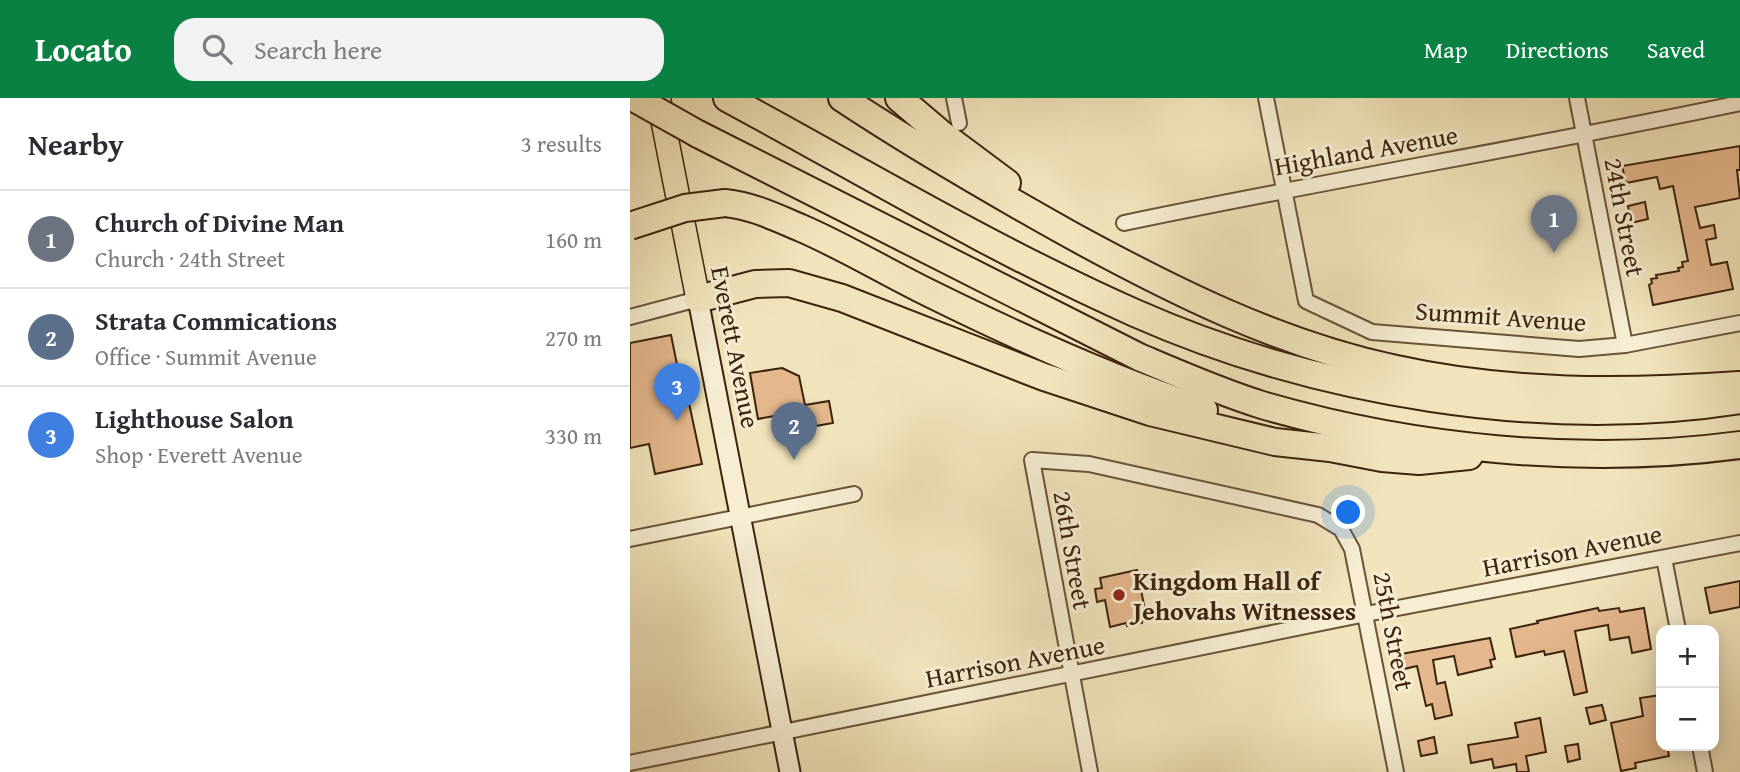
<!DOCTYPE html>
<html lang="en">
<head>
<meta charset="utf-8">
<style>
	:root { --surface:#fff; --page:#f2f2f3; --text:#2b2b33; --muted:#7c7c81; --line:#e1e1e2; --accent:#0b8043 }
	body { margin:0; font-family:"Gentium Book Plus",serif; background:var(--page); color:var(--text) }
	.controls { position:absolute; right:21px; bottom:21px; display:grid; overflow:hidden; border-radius:14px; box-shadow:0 4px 18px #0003 }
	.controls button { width:63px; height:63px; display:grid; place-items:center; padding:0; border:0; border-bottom:2px solid var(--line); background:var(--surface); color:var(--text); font:35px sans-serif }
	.you { position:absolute; left:719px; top:415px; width:24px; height:24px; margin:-18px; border:5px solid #fff; border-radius:50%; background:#1a73e8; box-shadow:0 0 0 10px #1a73e833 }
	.badge { display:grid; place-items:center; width:46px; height:46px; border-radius:50%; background:var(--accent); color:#fff; font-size:23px; font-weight:700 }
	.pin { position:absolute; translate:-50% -58px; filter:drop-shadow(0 2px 4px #0008) }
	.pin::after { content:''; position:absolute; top:37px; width:24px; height:21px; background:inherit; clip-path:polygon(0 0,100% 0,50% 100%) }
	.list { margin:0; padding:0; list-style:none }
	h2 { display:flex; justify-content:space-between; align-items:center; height:91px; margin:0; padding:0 28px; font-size:30px }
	h2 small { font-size:23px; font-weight:400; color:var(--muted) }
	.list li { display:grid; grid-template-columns:46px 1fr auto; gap:21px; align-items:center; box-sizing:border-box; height:98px; padding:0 28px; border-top:2px solid var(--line) }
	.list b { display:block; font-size:26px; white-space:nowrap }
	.list p { margin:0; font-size:23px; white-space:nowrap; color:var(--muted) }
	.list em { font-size:23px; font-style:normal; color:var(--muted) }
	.icon { flex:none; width:38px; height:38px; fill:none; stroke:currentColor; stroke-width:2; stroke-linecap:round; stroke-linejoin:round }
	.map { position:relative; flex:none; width:1110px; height:674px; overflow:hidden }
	header { display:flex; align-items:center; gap:42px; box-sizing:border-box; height:98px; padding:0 35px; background:var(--accent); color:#fff }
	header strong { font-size:33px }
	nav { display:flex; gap:38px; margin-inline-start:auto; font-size:24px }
	.search { width:490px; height:63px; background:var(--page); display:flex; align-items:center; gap:18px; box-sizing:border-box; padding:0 24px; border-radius:21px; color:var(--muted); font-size:26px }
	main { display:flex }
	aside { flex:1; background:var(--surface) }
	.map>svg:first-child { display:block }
	.building { fill:#e4b78c; stroke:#3c230e; stroke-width:2 }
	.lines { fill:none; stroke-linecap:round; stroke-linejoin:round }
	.minor-casing { stroke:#695339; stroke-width:18 }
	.secondary-casing { stroke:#3c230e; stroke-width:23 }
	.primary-casing { stroke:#3c230e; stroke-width:26 }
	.motorway-casing { stroke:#3c230e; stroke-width:30 }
	.minor { stroke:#f6edd3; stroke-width:14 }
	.secondary { stroke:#f6edd3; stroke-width:19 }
	.primary { stroke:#f1e4bb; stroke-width:23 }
	.motorway { stroke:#f1e4bb; stroke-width:26 }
	.motorway-bridge-casing { stroke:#3c230e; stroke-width:30; stroke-linecap:butt }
	.motorway-bridge { stroke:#f1e4bb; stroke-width:26 }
	.poi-dot { fill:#8f2418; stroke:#f6edd3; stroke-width:2.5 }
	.labels { text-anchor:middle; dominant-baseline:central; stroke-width:6; stroke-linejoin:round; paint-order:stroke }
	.street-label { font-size:26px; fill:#3c230e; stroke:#f6edd3 }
	.poi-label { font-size:26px; font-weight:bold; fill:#3c230e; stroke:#f6edd3; text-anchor:start }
</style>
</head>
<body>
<header>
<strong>Locato</strong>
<div class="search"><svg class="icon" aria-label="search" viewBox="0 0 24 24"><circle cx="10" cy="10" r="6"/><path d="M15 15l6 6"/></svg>Search here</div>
<nav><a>Map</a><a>Directions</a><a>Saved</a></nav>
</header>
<main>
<aside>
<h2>Nearby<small>3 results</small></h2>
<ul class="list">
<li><span class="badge" style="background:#6b7280">1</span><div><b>Church of Divine Man</b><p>Church · 24th Street</p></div><em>160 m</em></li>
<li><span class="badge" style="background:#5c6f8a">2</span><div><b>Strata Commications</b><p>Office · Summit Avenue</p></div><em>270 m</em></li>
<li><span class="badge" style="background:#3f7fe0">3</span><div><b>Lighthouse Salon</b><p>Shop · Everett Avenue</p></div><em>330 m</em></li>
</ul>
</aside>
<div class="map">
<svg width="1110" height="674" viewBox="0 0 1110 674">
	<rect width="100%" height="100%" fill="#f1e4bb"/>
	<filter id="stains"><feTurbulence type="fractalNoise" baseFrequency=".00286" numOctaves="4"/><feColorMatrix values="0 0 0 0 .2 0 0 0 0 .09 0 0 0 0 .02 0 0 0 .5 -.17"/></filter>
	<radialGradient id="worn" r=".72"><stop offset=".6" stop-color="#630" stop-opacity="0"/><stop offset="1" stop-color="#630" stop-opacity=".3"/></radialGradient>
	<g class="building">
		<polygon points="1110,48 1110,72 1107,72 1110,100 1065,109 1070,130 1084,127 1086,140 1076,142 1081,167 1097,164 1103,191 1023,207 1019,187 1022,185 1021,181 1027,180 1026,177 1049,173 1048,170 1053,169 1052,164 1058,163 1043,88 1030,91 1027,79 996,85 992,68"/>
		<polygon points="1015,104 1018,121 1001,125 998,108"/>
		<polygon points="41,237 55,306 59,305 72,366 25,376 19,346 0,350 0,245"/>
		<polygon points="152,270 169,278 175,307 199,303 203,325 163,332 160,315 128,321 120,275"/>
		<polygon points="507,472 517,522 512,523 512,525 497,528 496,525 480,529 475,502 467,504 465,491 472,490 470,480"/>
		<polygon points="1110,483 1110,509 1080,515 1075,490"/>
		<polygon points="968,510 969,513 989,510 990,514 1014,510 1021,551 1002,555 999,539 980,542 978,527 945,533 957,594 944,597 934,553 915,557 914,553 886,559 880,531 908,525 907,523"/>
		<polygon points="860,540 865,561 860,562 862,569 828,577 824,558 803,562 807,586 815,584 822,617 805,621 802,606 796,608 787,568 774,571 771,556"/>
		<polygon points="1031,597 1031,648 1037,648 1039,658 1005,665 1006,670 991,673 981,625 1013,618 1010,600"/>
		<polygon points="972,607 976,622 960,626 956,610"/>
		<polygon points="910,620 916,654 896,658 899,674 887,674 886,666 864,670 862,661 841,665 838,647 888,639 885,625"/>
		<polygon points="804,639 807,655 791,658 788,643"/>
		<polygon points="948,646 950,661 938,664 935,648"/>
	</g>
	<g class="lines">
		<g class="minor-casing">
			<g id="minor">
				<polyline points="324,0 329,25"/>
				<polyline points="636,0 676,203 742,234 949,251 995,247 1110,225"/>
				<polyline points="947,0 995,247"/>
				<path d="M494,125c205,-43 411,-77 616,-120"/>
				<polyline points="0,219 68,201"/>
				<polyline points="0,441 224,396"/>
				<polyline points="1034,460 1048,532"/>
				<polyline points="1070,648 1075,674"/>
				<polyline points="0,665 736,516 1110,445"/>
				<polyline points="460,674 402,362 459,366 688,417 711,431 722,451 766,674"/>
			</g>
		</g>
		<g class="secondary-casing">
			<polyline id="secondary" points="68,201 160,674"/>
		</g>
		<g class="primary-casing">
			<polyline id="primary" points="29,3 68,201"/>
		</g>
		<g class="motorway-casing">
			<g id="motorway">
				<path d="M97,0c135,73 268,153 408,215 181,80 409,118 605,87"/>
				<path d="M212,0c74,49 150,93 227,136 104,57 210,110 327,135 113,25 228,24 343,16"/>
				<polyline points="269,0 310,35 377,85"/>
				<path d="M68,36l441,223c40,17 81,35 123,48 151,44 322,61 478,40"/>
				<path d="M95,105c28,3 50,14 76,25 44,19 85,44 128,65 89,44 181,86 275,117"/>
				<polyline points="68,201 125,186 159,185 212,200 414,279 520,314 645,344 700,350 752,360 789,363 839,358"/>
			</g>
		</g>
		<use href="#minor" class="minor"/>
		<use href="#secondary" class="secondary"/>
		<use href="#primary" class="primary"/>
		<use href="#motorway" class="motorway"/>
		<g class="motorway-bridge-casing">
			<g id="motorway-bridge">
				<polyline points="4,0 68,36"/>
				<polyline points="0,128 55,110 95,105"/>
			</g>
		</g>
		<use href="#motorway-bridge" class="motorway-bridge"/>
	</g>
	<circle class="poi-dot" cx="489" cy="497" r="7"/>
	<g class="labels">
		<g class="street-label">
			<text transform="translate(736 52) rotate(-10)">Highland Avenue</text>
			<text transform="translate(995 119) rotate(79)">24th Street</text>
			<text transform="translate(871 218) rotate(4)">Summit Avenue</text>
			<text transform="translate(106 249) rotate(79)">Everett Avenue</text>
			<text transform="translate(443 452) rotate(80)">26th Street</text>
			<text transform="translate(942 452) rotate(-11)">Harrison Avenue</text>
			<text transform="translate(764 533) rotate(79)">25th Street</text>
			<text transform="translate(385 563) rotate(-11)">Harrison Avenue</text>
		</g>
		<g class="poi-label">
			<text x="503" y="482">Kingdom Hall of<tspan x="503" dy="30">Jehovahs Witnesses</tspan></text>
		</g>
	</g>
	<rect width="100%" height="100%" filter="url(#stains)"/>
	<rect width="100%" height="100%" fill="url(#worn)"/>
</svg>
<div class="controls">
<button>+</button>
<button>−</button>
</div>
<div class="you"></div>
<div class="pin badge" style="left:924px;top:155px;background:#6b7280">1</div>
<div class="pin badge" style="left:164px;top:362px;background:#5c6f8a">2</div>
<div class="pin badge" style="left:47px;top:323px;background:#3f7fe0">3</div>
</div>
</main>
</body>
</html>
